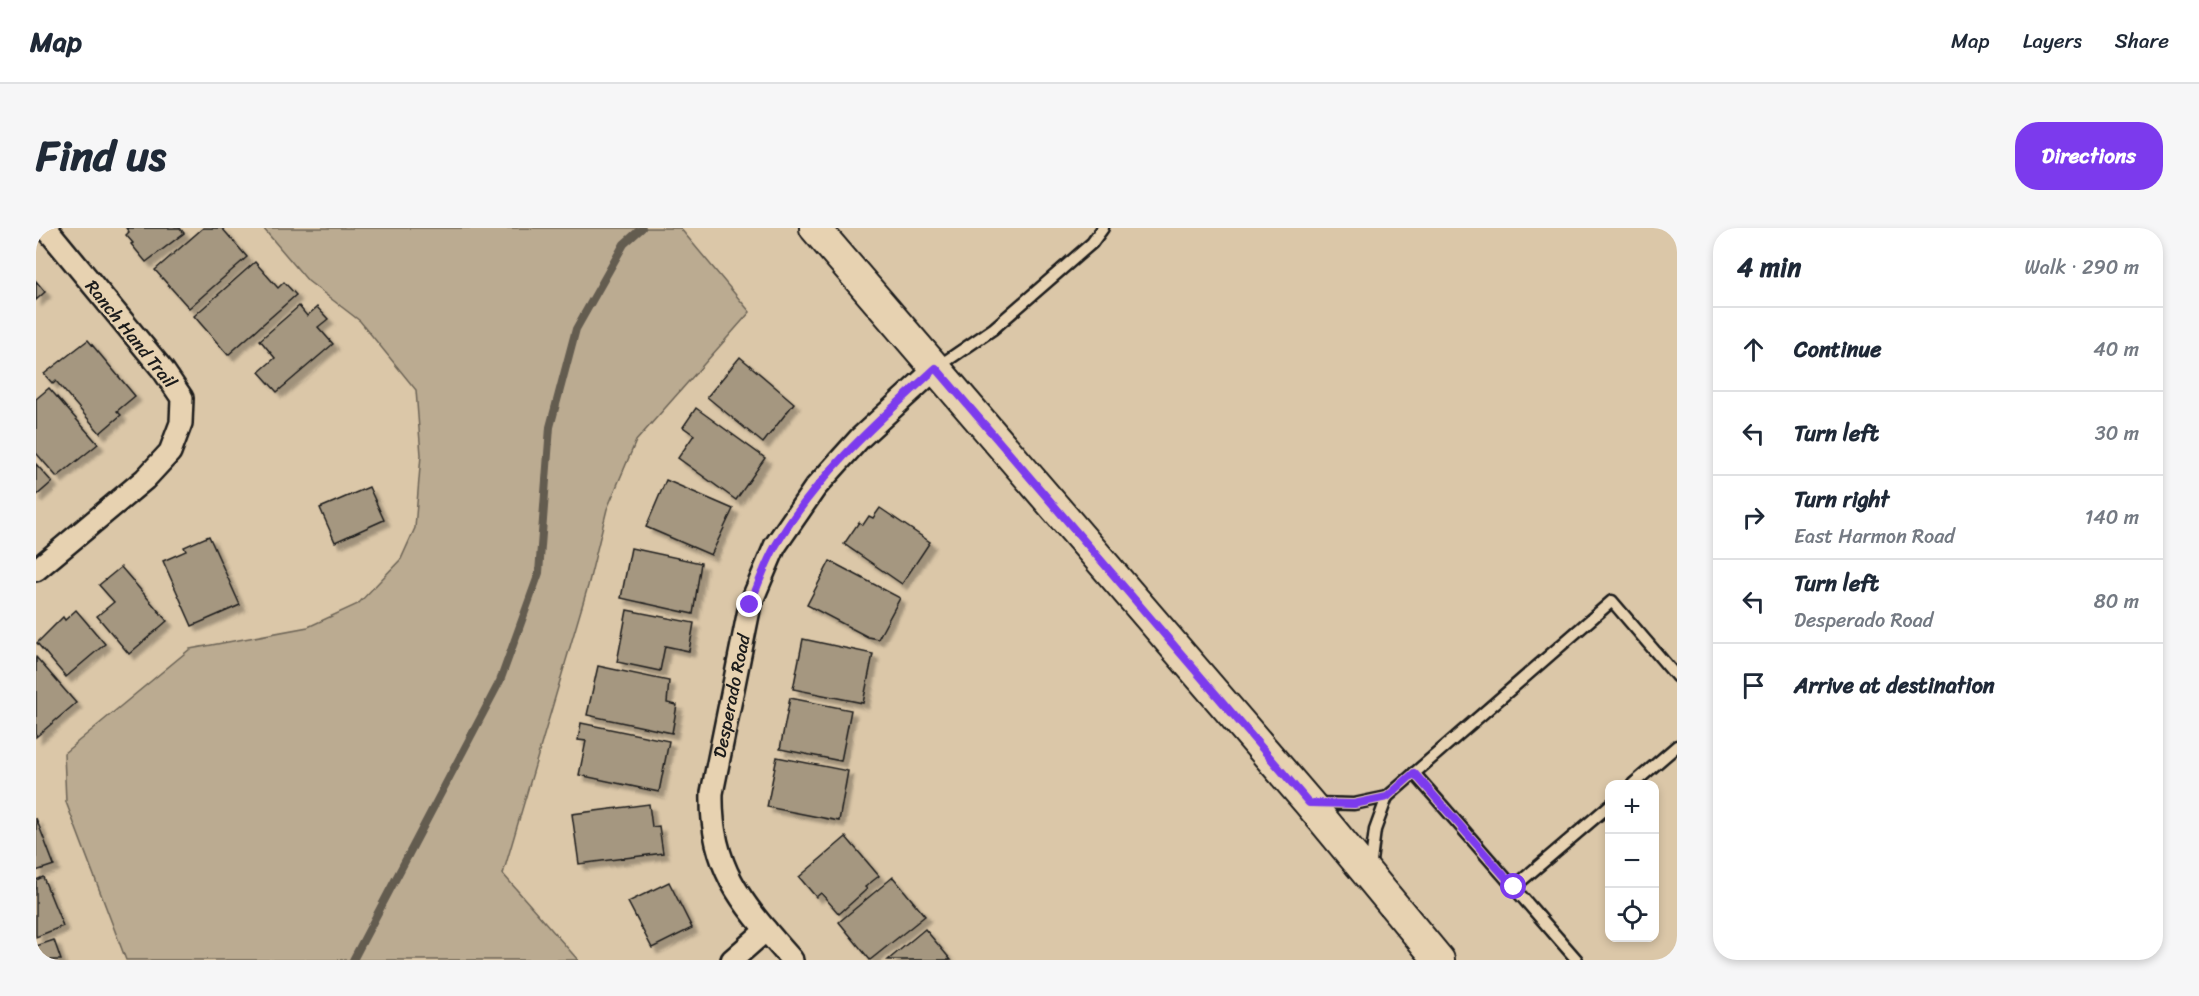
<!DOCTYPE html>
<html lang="en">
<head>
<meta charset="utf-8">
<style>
	:root { --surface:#fff; --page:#f6f6f7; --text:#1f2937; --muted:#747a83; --line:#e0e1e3; --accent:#7c3aed }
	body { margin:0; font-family:Sriracha,sans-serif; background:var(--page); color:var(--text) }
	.controls { position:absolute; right:18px; bottom:18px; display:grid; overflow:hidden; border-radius:12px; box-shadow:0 3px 9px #0003 }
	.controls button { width:54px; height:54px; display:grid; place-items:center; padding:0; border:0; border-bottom:2px solid var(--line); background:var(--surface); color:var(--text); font:30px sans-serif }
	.stop { position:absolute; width:18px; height:18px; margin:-14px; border:4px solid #7c3aed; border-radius:50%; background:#fff }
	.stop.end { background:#7c3aed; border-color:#fff; box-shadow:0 2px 6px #0008 }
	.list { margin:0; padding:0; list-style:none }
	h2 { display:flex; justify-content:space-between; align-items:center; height:78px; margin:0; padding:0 24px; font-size:26px }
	h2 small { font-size:20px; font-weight:400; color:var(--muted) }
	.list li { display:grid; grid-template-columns:39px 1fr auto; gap:18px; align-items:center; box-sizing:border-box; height:84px; padding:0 24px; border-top:2px solid var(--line) }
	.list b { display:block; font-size:22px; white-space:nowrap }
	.list p { margin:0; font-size:20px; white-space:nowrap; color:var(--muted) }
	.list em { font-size:20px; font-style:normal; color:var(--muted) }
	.icon { flex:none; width:33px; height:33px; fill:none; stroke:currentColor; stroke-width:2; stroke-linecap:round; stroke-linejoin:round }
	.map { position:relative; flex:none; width:1641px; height:732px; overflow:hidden; border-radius:24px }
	header { display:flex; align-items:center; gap:36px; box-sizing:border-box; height:84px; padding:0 30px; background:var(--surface); border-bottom:2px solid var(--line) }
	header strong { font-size:28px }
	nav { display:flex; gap:33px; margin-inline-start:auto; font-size:21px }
	.intro { display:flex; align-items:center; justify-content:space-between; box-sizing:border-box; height:144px; padding:0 36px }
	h1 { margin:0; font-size:42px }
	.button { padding:15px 27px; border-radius:24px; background:var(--accent); color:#fff; font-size:21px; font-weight:700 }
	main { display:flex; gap:36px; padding:0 36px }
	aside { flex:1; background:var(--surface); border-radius:24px; box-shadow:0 3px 9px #0003 }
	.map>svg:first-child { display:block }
	.green { fill:#bbab91; stroke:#6c6456; stroke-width:1.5 }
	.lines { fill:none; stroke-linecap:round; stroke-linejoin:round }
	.stream { stroke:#635b50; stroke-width:8 }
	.building { fill:#a59780; stroke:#1c1c1c; stroke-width:1.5; filter:url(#shadow) }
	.service-casing { stroke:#1c1c1c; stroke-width:15 }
	.minor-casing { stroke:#1c1c1c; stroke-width:26 }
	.secondary-casing { stroke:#1c1c1c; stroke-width:34 }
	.service { stroke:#e7d2b1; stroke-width:10 }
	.minor { stroke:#e7d2b1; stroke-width:21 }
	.secondary { stroke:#e7d2b1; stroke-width:30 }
	.route { stroke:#7c3aed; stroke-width:8 }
	.labels { text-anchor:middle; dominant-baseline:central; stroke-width:4.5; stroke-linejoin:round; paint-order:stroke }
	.street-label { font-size:18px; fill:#1c1c1c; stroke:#e7d2b1 }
</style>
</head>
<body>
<header>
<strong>Map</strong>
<nav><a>Map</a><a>Layers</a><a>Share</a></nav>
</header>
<div class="intro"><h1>Find us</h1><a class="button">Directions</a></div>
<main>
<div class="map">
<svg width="1641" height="732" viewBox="0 0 1641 732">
	<defs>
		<filter id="shadow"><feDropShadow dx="5.5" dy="5.5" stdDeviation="1.5" flood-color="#0004"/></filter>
	</defs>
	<rect width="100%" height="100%" fill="#dbc7a8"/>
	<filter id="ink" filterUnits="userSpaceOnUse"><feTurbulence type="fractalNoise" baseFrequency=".0167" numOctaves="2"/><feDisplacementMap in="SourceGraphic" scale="12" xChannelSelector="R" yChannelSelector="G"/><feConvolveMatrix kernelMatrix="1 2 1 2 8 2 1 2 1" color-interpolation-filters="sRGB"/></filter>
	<g filter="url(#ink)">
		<polygon class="green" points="227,0 644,0 714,84 600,213 571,281 552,358 467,646 542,732 90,732 30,574 28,525 154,421 272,399 322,376 365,331 379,300 385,227 380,162 324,93 272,53"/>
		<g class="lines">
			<polyline class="stream" points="317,732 464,453 503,345 514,199 540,101 588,16 606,0"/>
		</g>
		<g class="building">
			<polygon points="90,0 144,0 148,5 110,34 95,16 97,15 90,7 93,4"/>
			<polygon points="167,0 186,0 211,29 153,80 119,42"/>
			<polygon points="219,34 242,60 248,54 260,67 192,127 158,88"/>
			<polygon points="0,53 9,64 0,72"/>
			<polygon points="263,78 271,88 281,79 292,91 282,99 297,116 241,164 223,144 239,130 224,112"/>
			<polygon points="52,112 99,168 81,183 85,187 64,205 20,153 17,156 8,146"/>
			<polygon points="704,129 758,175 727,215 671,169"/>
			<polygon points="13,160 62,216 21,249 0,225 0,171"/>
			<polygon points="660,180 729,230 700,272 642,230 658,207 647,199"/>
			<polygon points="0,236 16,254 0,268"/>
			<polygon points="630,252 697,281 675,327 610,299"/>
			<polygon points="333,259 348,292 299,314 284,280"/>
			<polygon points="844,280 894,314 866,356 808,316 823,294 827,297 833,288 837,290"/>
			<polygon points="173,308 204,377 156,398 127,333 150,323 148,319"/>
			<polygon points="595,320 665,335 657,386 585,370"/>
			<polygon points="794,333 864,370 842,411 832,409 771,377"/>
			<polygon points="85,339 131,393 93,426 61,388 78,374 63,357"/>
			<polygon points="40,382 69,416 30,449 1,415 27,389 29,392"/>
			<polygon points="591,382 658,395 653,423 629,418 624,443 581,434"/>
			<polygon points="767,411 837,426 827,475 757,461"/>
			<polygon points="0,429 40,475 0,509"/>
			<polygon points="562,438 633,453 631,475 641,477 636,505 551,487"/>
			<polygon points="754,470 815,482 805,533 744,521"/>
			<polygon points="545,495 633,513 623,564 543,547 550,513 542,512"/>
			<polygon points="741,529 812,543 803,593 731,579"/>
			<polygon points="613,576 616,599 623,598 627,625 543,636 536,586"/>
			<polygon points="0,590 18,637 0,643"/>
			<polygon points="810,609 843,648 829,659 831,661 803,686 785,665 780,669 763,649"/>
			<polygon points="7,649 27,698 0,709 0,652"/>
			<polygon points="857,649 889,688 834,732 803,694"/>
			<polygon points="633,654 656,700 616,720 592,674"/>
			<polygon points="889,701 915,732 852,732"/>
			<polygon points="18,712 25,732 0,732 0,718"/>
		</g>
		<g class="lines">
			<g class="service-casing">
				<g id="service">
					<polyline points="900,140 957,101 1056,15 1067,0"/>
					<polyline points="1378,545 1541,732"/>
					<polyline points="1597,556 1641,518"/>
					<polyline points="1279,575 1318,576 1351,569 1576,373 1641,449"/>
					<polyline points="1334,641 1339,602 1351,569"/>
					<polyline points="1478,659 1574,577"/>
				</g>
			</g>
			<g class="minor-casing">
				<g id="minor">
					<polyline points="0,342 109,251 134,224 145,195 146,170 127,142 10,0"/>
					<polyline points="696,732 730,702"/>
					<path id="s1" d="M756,732c-48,-55 -82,-90 -80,-167l38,-188 25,-59 40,-58 45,-50 76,-70"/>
				</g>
			</g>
			<g class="secondary-casing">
				<polyline id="secondary" points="779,0 1273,575 1403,732"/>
			</g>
			<use href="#service" class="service"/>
			<use href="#minor" class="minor"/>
			<use href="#secondary" class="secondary"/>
		</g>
	</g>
	<g class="lines" filter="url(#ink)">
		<path class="route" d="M714,377c8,-20 15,-41 26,-60 41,-70 101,-123 160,-177l373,435 45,1 33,-7 27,-24 100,114"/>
	</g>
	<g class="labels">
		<g class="street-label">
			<text transform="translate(95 106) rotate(51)">Ranch Hand Trail</text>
			<text stroke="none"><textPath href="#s1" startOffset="290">Desperado Road</textPath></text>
		</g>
	</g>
</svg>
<div class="controls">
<button>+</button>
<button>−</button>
<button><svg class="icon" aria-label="locate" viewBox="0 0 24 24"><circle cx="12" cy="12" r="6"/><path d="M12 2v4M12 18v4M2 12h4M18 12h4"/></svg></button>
</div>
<div class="stop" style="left:1478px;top:659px"></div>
<div class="stop end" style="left:714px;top:377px"></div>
</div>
<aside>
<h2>4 min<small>Walk · 290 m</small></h2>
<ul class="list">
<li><svg class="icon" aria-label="ahead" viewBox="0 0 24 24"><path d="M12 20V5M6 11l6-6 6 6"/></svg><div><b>Continue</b></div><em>40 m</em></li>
<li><svg class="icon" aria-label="left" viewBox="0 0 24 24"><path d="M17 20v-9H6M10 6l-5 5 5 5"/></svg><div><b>Turn left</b></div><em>30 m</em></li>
<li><svg class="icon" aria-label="right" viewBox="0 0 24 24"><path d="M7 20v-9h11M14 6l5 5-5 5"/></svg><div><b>Turn right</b><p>East Harmon Road</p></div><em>140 m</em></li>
<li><svg class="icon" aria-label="left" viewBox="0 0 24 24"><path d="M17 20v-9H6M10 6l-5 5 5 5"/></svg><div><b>Turn left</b><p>Desperado Road</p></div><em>80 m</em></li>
<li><svg class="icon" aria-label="arrive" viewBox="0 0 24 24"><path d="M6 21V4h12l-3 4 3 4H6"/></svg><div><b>Arrive at destination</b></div></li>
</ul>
</aside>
</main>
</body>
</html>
